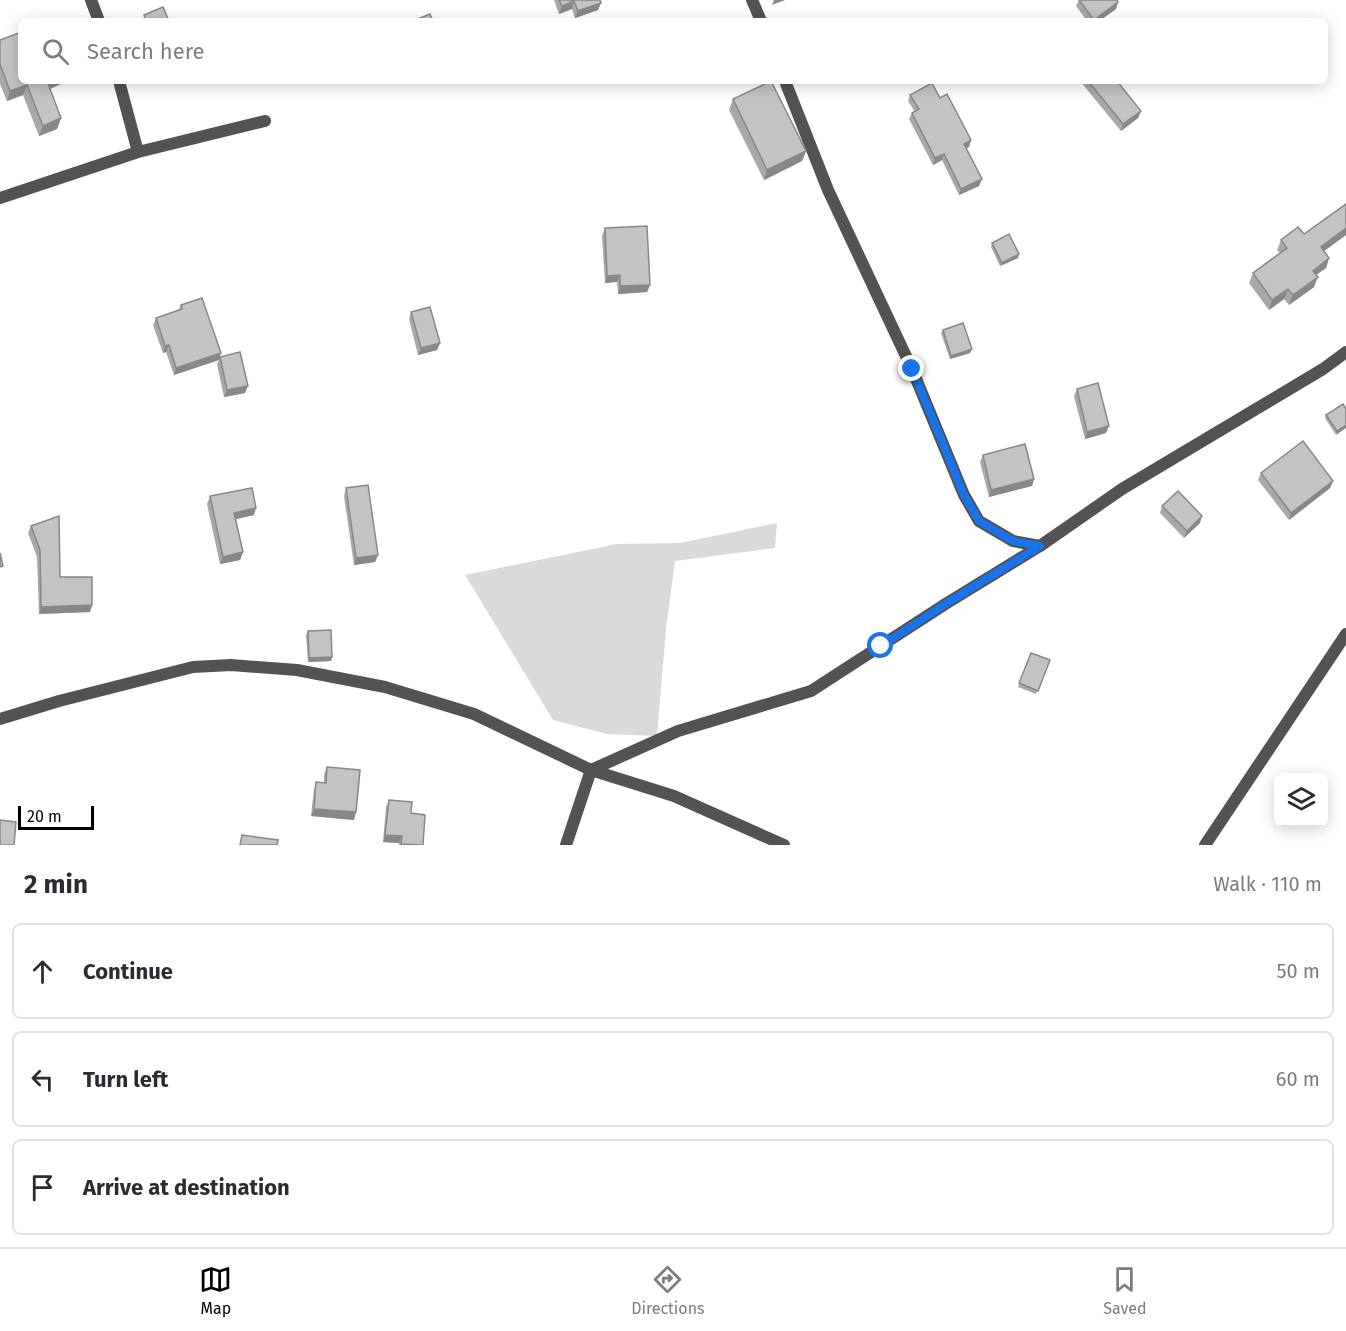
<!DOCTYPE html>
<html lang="en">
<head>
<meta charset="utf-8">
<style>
	:root { --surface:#fff; --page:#f2f2f3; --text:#2b2b33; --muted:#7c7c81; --line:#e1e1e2; --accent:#000 }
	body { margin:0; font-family:"Fira Sans",sans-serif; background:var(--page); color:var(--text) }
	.controls { position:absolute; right:18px; bottom:18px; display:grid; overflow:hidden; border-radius:9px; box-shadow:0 3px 15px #0003 }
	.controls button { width:54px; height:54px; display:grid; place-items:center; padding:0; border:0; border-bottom:2px solid var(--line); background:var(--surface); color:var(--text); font:30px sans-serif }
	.scale { position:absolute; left:18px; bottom:15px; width:76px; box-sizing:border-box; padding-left:6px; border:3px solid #000; border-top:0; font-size:16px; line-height:21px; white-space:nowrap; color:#000; -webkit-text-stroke:4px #fff; paint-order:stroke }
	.stop { position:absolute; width:18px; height:18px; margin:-14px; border:4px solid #1a73e8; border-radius:50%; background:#fff }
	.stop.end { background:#1a73e8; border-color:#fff; box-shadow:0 2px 6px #0008 }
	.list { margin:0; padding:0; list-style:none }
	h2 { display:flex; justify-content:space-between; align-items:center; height:78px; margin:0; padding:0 24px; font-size:26px }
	h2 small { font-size:20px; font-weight:400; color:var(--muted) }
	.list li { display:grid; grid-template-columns:39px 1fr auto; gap:18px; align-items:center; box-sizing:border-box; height:96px; margin:0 12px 12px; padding:0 12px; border:2px solid var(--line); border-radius:9px }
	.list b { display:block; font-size:22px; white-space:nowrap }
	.list em { font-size:20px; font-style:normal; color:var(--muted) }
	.icon { flex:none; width:33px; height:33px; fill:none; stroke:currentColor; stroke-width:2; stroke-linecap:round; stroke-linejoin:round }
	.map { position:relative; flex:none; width:1346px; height:845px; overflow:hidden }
	.search { position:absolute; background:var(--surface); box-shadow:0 3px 15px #0003; left:18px; right:18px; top:18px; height:66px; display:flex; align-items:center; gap:15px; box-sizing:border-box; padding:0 21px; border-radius:9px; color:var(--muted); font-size:22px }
	.sheet { height:402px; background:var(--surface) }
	nav { display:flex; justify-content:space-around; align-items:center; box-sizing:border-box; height:84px; border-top:2px solid var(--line); background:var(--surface); font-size:16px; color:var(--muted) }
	nav a { display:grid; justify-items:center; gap:3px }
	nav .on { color:var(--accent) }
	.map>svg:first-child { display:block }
	.green { fill:#dadada }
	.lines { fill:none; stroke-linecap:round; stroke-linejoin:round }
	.street { stroke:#535353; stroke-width:12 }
	.wall { fill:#a8a8a8 }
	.shaded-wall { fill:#888 }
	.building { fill:#c3c3c3; stroke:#888; stroke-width:1.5 }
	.route { stroke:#1a73e8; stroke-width:8 }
</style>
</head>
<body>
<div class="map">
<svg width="1346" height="845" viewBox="0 0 1346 845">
	<rect width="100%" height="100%" fill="#fff"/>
	<polygon class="green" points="777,523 775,548 675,561 666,629 657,736 607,734 553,720 465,575 617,544 680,543"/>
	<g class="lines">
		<g class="street">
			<polyline points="91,0 99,21"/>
			<polyline points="752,0 761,21"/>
			<polyline points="119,81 138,152"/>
			<polyline points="785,81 828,190 912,369 964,495 979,521 1013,541 1040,546"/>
			<polyline points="0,198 138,152 265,121"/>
			<polyline points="0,719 59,701 193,667 231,665 297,670 385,687 474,714 591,770 678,731 811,691 947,603 1040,546 1122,489 1323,369 1346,352"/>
			<polyline points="566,845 591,770 674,796 784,845"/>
			<polyline points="1205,845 1346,634"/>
		</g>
	</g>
	<g class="wall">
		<polygon points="554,0 600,0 598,10 575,18 572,9 559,14"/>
		<polygon points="1079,0 1117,0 1116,9 1099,21 1087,21 1076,6"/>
		<polygon points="0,40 21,81 64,81 63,83 50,89 61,118 57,129 39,136 23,95 7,101 0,84"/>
		<polygon points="1080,81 1117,81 1141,111 1138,118 1121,131"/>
		<polygon points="910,95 940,98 971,140 969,147 966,148 982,179 979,186 959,195 942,160 933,165 909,119 912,113 915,112 908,101"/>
		<polygon points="733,99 806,151 802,161 764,180 729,110"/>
		<polygon points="1346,204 1346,235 1324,251 1329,258 1326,268 1316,275 1314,287 1289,305 1284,299 1269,310 1249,283 1253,273 1280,253 1277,250 1281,240 1304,234"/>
		<polygon points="605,228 650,285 647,292 618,294 617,282 605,283 602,236"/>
		<polygon points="992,243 1018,258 1000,266 991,247"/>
		<polygon points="181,305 220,357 245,393 224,397 217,364 219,360 174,375 166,352 163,353 153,325 156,318 179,310"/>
		<polygon points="411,312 440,343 437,350 418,355 409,319"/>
		<polygon points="943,330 972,349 970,353 950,359 941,333"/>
		<polygon points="1077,389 1106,433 1085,439 1074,396"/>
		<polygon points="1346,409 1336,435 1325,418 1326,415"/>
		<polygon points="983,455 1034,479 1032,486 989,497 980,462"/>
		<polygon points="1261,473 1333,481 1330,488 1289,520 1258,480"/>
		<polygon points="346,488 378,555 375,562 354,565 344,496"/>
		<polygon points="210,496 254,515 236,519 243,552 240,560 220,564 207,504"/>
		<polygon points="1162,506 1200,523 1184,538 1160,513"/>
		<polygon points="31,526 60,577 92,605 90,612 39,614 37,557 28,533"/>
		<polygon points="308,631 332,657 331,661 308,662 306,635"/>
		<polygon points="1031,653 1050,660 1036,694 1018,687"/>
		<polygon points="327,767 354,820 311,816 314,789 316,782 324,783 324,774"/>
		<polygon points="389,800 411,813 423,845 399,845 399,843 383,842 386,807"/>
	</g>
	<g class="shaded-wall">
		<polygon points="774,0 785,0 772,5"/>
		<polygon points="574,1 572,9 559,14 562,6"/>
		<polygon points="1118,2 1116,9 1099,21 1093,21 1094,20"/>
		<polygon points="601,3 598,10 575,18 578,11"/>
		<polygon points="47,81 64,81 63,83 43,92"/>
		<polygon points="27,85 23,95 7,101 10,91"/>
		<polygon points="1141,111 1138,118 1121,131 1123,124"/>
		<polygon points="61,118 57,129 39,136 43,126"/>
		<polygon points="971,140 969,147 962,150 964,144"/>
		<polygon points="806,151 802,161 764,180 767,170"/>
		<polygon points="944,154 942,160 933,165 935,158"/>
		<polygon points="982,179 979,186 959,195 961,189"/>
		<polygon points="1346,228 1346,235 1317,256 1321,247"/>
		<polygon points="1019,254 1018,258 1000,266 1002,263"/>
		<polygon points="1329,258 1326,268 1309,280 1313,271"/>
		<polygon points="620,275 617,282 605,283 607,276"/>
		<polygon points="1318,277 1314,287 1289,305 1293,295"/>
		<polygon points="650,285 647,292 618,294 620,286"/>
		<polygon points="1288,289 1284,299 1269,310 1272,300"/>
		<polygon points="440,343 437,350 418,355 421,348"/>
		<polygon points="169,345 166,352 163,353 165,346"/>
		<polygon points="972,349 970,353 950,359 951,356"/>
		<polygon points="221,353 219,360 174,375 176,368"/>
		<polygon points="248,386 245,393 224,397 227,390"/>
		<polygon points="1346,425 1346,428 1336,435 1337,431"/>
		<polygon points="1109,426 1106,433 1085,439 1087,432"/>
		<polygon points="1034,479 1032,486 989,497 991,490"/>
		<polygon points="1333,481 1330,488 1289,520 1291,513"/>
		<polygon points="256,508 254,515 232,520 234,513"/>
		<polygon points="1202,516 1200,523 1184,538 1187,531"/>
		<polygon points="243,552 240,560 220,564 223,557"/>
		<polygon points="378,555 375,562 354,565 356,558"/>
		<polygon points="92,605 90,612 39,614 41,607"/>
		<polygon points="332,657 331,661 308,662 309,658"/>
		<polygon points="314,809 356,812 354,820 311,816"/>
		<polygon points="385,835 402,836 399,843 383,842"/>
	</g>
	<g class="building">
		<polygon points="559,0 600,0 601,3 578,11 574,1 562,6"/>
		<polygon points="1079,0 1117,0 1118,2 1094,20"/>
		<polygon points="163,7 169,21 146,21 144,15"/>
		<polygon points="430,14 433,21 413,21"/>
		<polygon points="21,32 21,81 47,81 61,118 43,126 27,85 10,91 0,64 0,40"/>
		<polygon points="771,81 806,151 767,170 733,99"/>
		<polygon points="1088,81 1117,81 1141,111 1123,124"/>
		<polygon points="932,83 940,98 947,94 971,140 964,144 982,179 961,189 944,154 935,158 912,113 919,109 910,95"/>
		<polygon points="1346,204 1346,228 1321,247 1329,258 1313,271 1318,277 1293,295 1288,289 1272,300 1253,273 1287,248 1281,240 1298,227 1304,234"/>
		<polygon points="647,226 650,285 620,286 620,275 607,276 605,228"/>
		<polygon points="1009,234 1019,254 1002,263 992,243"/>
		<polygon points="202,298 221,353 176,368 169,345 165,346 156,318 182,309 181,305"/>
		<polygon points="430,307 440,343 421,348 411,312"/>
		<polygon points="963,323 972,349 951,356 943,330"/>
		<polygon points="240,352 248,386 227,390 220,357"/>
		<polygon points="1098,383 1109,426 1087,432 1077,389"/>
		<polygon points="1343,404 1346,409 1346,425 1337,431 1326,415"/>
		<polygon points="1303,441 1333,481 1291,513 1261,473"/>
		<polygon points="1025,444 1034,479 991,490 983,455"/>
		<polygon points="368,485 378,555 356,558 346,488"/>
		<polygon points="252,488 256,508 234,513 243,552 223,557 210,496"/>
		<polygon points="1178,491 1202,516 1187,531 1162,506"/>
		<polygon points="59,516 60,577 92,577 92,605 41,607 40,550 31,526"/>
		<polygon points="0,553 3,566 0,567"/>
		<polygon points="331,630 332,657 309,658 308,631"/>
		<polygon points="1031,653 1050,660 1038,691 1019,683"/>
		<polygon points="327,767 360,770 356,812 314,809 316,782 326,783"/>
		<polygon points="389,800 412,802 411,813 425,815 423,845 401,844 402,836 385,835"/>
		<polygon points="0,820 16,822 14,845 0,845"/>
		<polygon points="242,835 278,840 277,845 240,845"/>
	</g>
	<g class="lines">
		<polyline class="route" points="881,646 947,603 1040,546 1013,541 979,521 964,495 912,369"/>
	</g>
</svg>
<div class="controls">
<button><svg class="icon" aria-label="layers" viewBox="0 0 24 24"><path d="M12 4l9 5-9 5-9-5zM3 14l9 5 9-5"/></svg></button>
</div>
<div class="scale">20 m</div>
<div class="stop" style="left:881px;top:646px"></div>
<div class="stop end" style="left:912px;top:369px"></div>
<div class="search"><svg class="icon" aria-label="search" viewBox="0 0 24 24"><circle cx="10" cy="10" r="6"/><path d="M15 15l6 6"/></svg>Search here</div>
</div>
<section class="sheet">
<h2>2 min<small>Walk · 110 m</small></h2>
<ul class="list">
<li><svg class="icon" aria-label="ahead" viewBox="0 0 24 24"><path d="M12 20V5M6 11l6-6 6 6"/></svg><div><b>Continue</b></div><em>50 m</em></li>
<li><svg class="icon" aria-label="left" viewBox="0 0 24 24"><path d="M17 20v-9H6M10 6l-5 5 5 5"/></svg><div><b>Turn left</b></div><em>60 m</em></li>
<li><svg class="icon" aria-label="arrive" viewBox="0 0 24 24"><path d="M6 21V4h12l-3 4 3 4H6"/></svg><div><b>Arrive at destination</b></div></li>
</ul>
</section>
<nav>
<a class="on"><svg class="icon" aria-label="map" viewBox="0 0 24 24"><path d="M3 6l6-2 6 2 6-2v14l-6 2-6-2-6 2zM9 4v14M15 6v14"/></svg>Map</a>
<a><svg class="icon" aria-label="directions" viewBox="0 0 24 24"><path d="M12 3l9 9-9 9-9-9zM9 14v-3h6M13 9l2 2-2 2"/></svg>Directions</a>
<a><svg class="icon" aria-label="saved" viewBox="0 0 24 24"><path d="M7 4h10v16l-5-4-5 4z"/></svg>Saved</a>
</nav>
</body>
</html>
